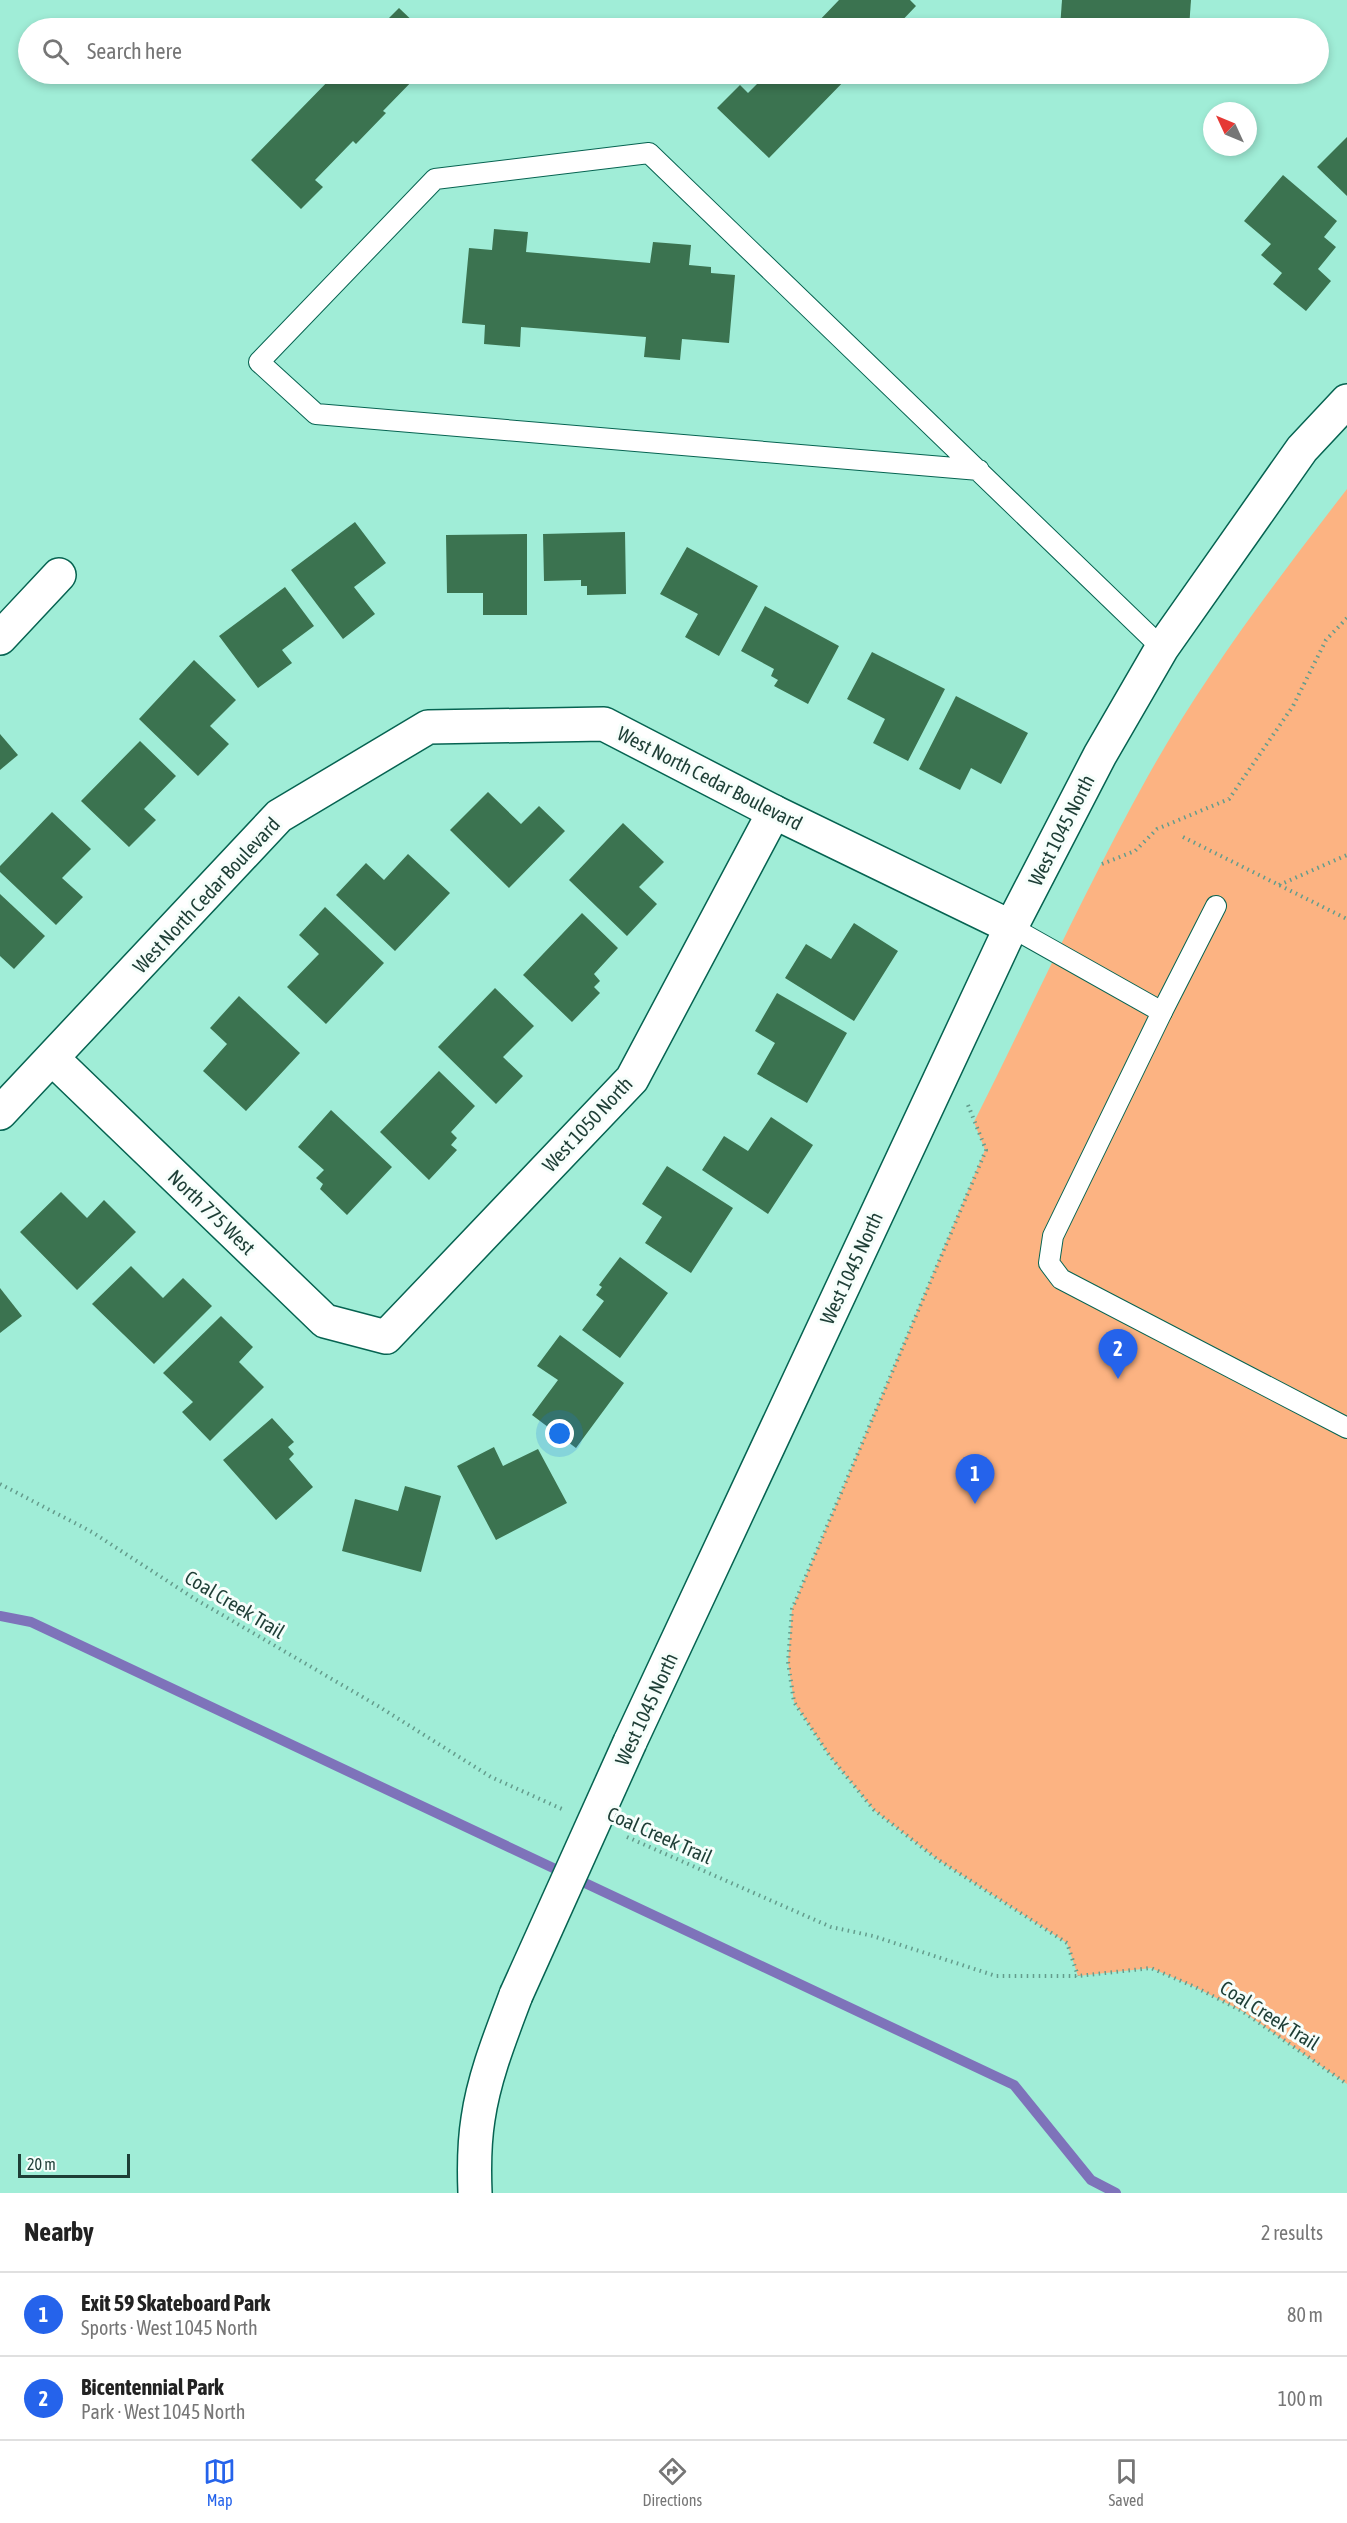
<!DOCTYPE html>
<html lang="en">
<head>
<meta charset="utf-8">
<style>
	:root { --surface:#fff; --page:#f6f6f6; --text:#222; --muted:#767676; --line:#e0e0e0; --accent:#2563eb }
	body { margin:0; font-family:"Asap Condensed",sans-serif; background:var(--page); color:var(--text) }
	.compass { position:absolute; left:1203px; top:102px; width:54px; height:54px; border-radius:50%; background:var(--surface); box-shadow:0 3px 9px #0003; rotate:314deg }
	.scale { position:absolute; left:18px; bottom:15px; width:112px; box-sizing:border-box; padding-left:6px; border:3px solid #1e3e36; border-top:0; font-size:16px; line-height:21px; white-space:nowrap; color:#1e3e36; -webkit-text-stroke:4px #f6fefb; paint-order:stroke }
	.you { position:absolute; left:560px; top:1434px; width:21px; height:21px; margin:-15px; border:4px solid #fff; border-radius:50%; background:#1a73e8; box-shadow:0 0 0 9px #1a73e833 }
	.badge { display:grid; place-items:center; width:39px; height:39px; border-radius:50%; background:var(--accent); color:#fff; font-size:20px; font-weight:700 }
	.pin { position:absolute; translate:-50% -50px; filter:drop-shadow(0 2px 3px #0008) }
	.pin::after { content:''; position:absolute; top:32px; width:21px; height:18px; background:inherit; clip-path:polygon(0 0,100% 0,50% 100%) }
	.list { margin:0; padding:0; list-style:none }
	h2 { display:flex; justify-content:space-between; align-items:center; height:78px; margin:0; padding:0 24px; font-size:26px }
	h2 small { font-size:20px; font-weight:400; color:var(--muted) }
	.list li { display:grid; grid-template-columns:39px 1fr auto; gap:18px; align-items:center; box-sizing:border-box; height:84px; padding:0 24px; border-top:2px solid var(--line) }
	.list b { display:block; font-size:22px; white-space:nowrap }
	.list p { margin:0; font-size:20px; white-space:nowrap; color:var(--muted) }
	.list em { font-size:20px; font-style:normal; color:var(--muted) }
	.icon { flex:none; width:33px; height:33px; fill:none; stroke:currentColor; stroke-width:2; stroke-linecap:round; stroke-linejoin:round }
	.map { position:relative; flex:none; width:1347px; height:2193px; overflow:hidden }
	.search { position:absolute; background:var(--surface); box-shadow:0 3px 9px #0003; left:18px; right:18px; top:18px; height:66px; display:flex; align-items:center; gap:15px; box-sizing:border-box; padding:0 21px; border-radius:33px; color:var(--muted); font-size:22px }
	.sheet { height:246px; background:var(--surface) }
	nav { display:flex; justify-content:space-around; align-items:center; box-sizing:border-box; height:84px; border-top:2px solid var(--line); background:var(--surface); font-size:16px; color:var(--muted) }
	nav a { display:grid; justify-items:center; gap:3px }
	nav .on { color:var(--accent) }
	.map>svg:first-child { display:block }
	.green { fill:#fcb382 }
	.lines { fill:none; stroke-linecap:round; stroke-linejoin:round }
	.stream { stroke:#7e73ba; stroke-width:10 }
	.building { fill:#3b7350 }
	.lane-casing { stroke:#066351; stroke-width:22 }
	.street-casing { stroke:#066351; stroke-width:36 }
	.secondary-casing { stroke:#066351; stroke-width:36 }
	.path { stroke:#649c8c; stroke-width:4; stroke-dasharray:1.5 4.5; stroke-linecap:butt }
	.lane { stroke:#fff; stroke-width:20 }
	.street { stroke:#fff; stroke-width:33 }
	.secondary { stroke:#fff; stroke-width:33 }
	.secondary-bridge-casing { stroke:#066351; stroke-width:36; stroke-linecap:butt }
	.secondary-bridge { stroke:#fff; stroke-width:33 }
	.labels { text-anchor:middle; dominant-baseline:central; stroke-width:6; stroke-linejoin:round; paint-order:stroke }
	.street-label { font-size:20px; fill:#1e3e36; stroke:#f6fefb }
</style>
</head>
<body>
<div class="map">
<svg width="1347" height="2193" viewBox="0 0 1347 2193">
	<rect width="100%" height="100%" fill="#a0edd7"/>
	<path class="green" d="M1347,489v1595l-105,-73 -47,-24 -44,-19 -73,8 -11,-33 -130,-84 -63,-49 -45,-55 -35,-53 -6,-40 4,-53 193,-459 -11,-28c58,-115 111,-233 174,-346 57,-102 128,-195 199,-287z"/>
	<g class="lines">
		<polyline class="stream" points="0,1616 31,1622 1014,2085 1091,2180 1116,2193"/>
	</g>
	<g class="building">
		<polygon points="839,0 910,0 916,6 895,28 805,28 811,22 815,25"/>
		<polygon points="1062,0 1191,0 1189,28 1060,28"/>
		<polygon points="399,8 420,28 379,28"/>
		<polygon points="335,74 419,74 383,111 386,113 356,144 353,141 315,180 323,187 301,209 251,160"/>
		<polygon points="767,74 851,74 769,158 717,108 740,85 748,93"/>
		<polygon points="1347,137 1347,196 1317,167"/>
		<polygon points="1283,175 1337,221 1324,237 1336,247 1318,269 1331,281 1306,311 1273,284 1282,273 1261,255 1271,244 1244,221"/>
		<polygon points="494,229 528,232 526,252 650,263 653,242 691,245 689,265 711,267 711,273 735,275 729,343 682,339 680,360 644,357 646,337 521,327 520,347 484,344 485,325 462,323 469,248 492,250"/>
		<polygon points="355,522 386,563 354,587 375,614 343,639 291,570"/>
		<polygon points="625,532 626,594 587,595 587,586 581,586 581,580 544,581 543,534"/>
		<polygon points="527,534 527,615 483,615 483,593 447,593 446,535"/>
		<polygon points="687,547 758,586 719,656 685,637 698,614 660,594"/>
		<polygon points="285,587 314,626 282,650 292,663 258,688 219,636"/>
		<polygon points="765,606 839,646 808,704 774,686 778,680 771,676 774,669 741,651"/>
		<polygon points="872,652 945,689 908,761 873,743 885,719 847,699"/>
		<polygon points="194,660 236,700 210,726 229,744 198,776 139,719"/>
		<polygon points="956,696 1028,733 1001,784 971,768 960,790 919,769"/>
		<polygon points="0,734 18,755 0,770"/>
		<polygon points="140,741 176,776 144,809 156,820 129,847 81,801"/>
		<polygon points="488,792 521,824 539,806 565,831 509,888 450,830"/>
		<polygon points="52,812 91,849 62,878 83,897 56,925 0,872 0,866"/>
		<polygon points="623,823 664,862 639,887 657,904 627,936 569,880"/>
		<polygon points="408,854 450,893 395,951 336,895 366,863 384,880"/>
		<polygon points="0,894 45,936 14,969 0,956"/>
		<polygon points="325,907 384,963 326,1024 287,987 319,954 299,935"/>
		<polygon points="582,913 618,948 594,974 600,981 594,987 600,993 572,1022 523,975"/>
		<polygon points="854,923 898,951 854,1021 785,978 806,944 831,959"/>
		<polygon points="495,988 534,1026 503,1057 523,1076 496,1104 438,1047"/>
		<polygon points="777,993 847,1033 807,1103 757,1074 775,1043 755,1031"/>
		<polygon points="239,996 300,1053 246,1111 203,1071 227,1044 210,1028"/>
		<polygon points="439,1071 475,1106 451,1132 457,1138 451,1145 457,1150 429,1180 380,1132"/>
		<polygon points="331,1110 392,1167 347,1215 320,1189 323,1184 316,1178 324,1170 298,1147"/>
		<polygon points="771,1117 813,1145 768,1214 702,1170 724,1136 748,1151"/>
		<polygon points="667,1166 733,1208 691,1273 645,1243 662,1217 642,1204"/>
		<polygon points="61,1192 87,1218 104,1200 136,1232 77,1290 20,1232"/>
		<polygon points="620,1257 668,1293 620,1358 582,1330 604,1301 596,1295 602,1287 599,1285"/>
		<polygon points="131,1266 163,1298 183,1278 212,1306 154,1364 92,1304"/>
		<polygon points="0,1288 22,1316 0,1333"/>
		<polygon points="221,1316 253,1347 239,1362 264,1387 210,1441 182,1412 193,1402 163,1373"/>
		<polygon points="560,1335 624,1383 576,1448 532,1415 558,1380 537,1366"/>
		<polygon points="272,1418 294,1442 288,1447 294,1454 289,1459 313,1487 276,1520 223,1460"/>
		<polygon points="494,1447 503,1466 538,1449 567,1503 496,1540 457,1466"/>
		<polygon points="405,1486 441,1496 421,1572 342,1551 355,1499 398,1511"/>
	</g>
	<g class="lines">
		<g class="lane-casing">
			<g id="lane">
				<polyline points="979,470 316,414 259,362 435,179 649,153 1162,648"/>
				<polyline points="1011,927 1162,1012 1053,1236 1049,1263 1061,1279 1347,1428"/>
				<polyline points="1162,1012 1216,906"/>
			</g>
		</g>
		<g class="street-casing">
			<g id="street">
				<polyline points="0,638 59,575"/>
				<polyline points="53,1059 325,1321 386,1337 632,1079 774,812"/>
				<polyline points="0,1113 279,816 428,727 604,724 774,812 1011,927"/>
			</g>
		</g>
		<g class="secondary-casing">
			<g id="secondary">
				<polyline points="630,1742 1011,927 1100,755 1162,648 1302,449 1347,401"/>
				<path d="M475,2193c-1,-25 -1,-49 3,-74 6,-42 23,-84 38,-124"/>
			</g>
		</g>
		<g class="path">
			<polyline points="1183,837 1347,919"/>
			<polyline points="1102,864 1135,851 1157,829 1229,799 1293,706 1326,640 1347,618"/>
			<polyline points="1279,885 1347,855"/>
			<polyline points="968,1105 986,1150 792,1609 788,1662 794,1702 829,1755 874,1810 937,1859 1067,1943 1078,1976"/>
			<polyline points="0,1484 92,1532 195,1599 378,1706 491,1777 562,1809"/>
			<polyline points="627,1837 831,1927 873,1936 996,1976 1078,1976 1151,1968 1195,1987 1242,2011 1347,2084"/>
		</g>
		<use href="#lane" class="lane"/>
		<use href="#street" class="street"/>
		<use href="#secondary" class="secondary"/>
		<g class="secondary-bridge-casing">
			<polyline id="secondary-bridge" points="516,1995 630,1742"/>
		</g>
		<use href="#secondary-bridge" class="secondary-bridge"/>
	</g>
	<g class="labels">
		<g class="street-label">
			<text transform="translate(710 778) rotate(27)">West North Cedar Boulevard</text>
			<text transform="translate(1061 830) rotate(-63)">West 1045 North</text>
			<text transform="translate(206 895) rotate(-47)">West North Cedar Boulevard</text>
			<text transform="translate(587 1124) rotate(-47)">West 1050 North</text>
			<text transform="translate(212 1212) rotate(44)">North 775 West</text>
			<text transform="translate(851 1268) rotate(-65)">West 1045 North</text>
			<text transform="translate(235 1604) rotate(31)">Coal Creek Trail</text>
			<text transform="translate(646 1709) rotate(-65)">West 1045 North</text>
			<text transform="translate(660 1835) rotate(24)">Coal Creek Trail</text>
			<text transform="translate(1270 2015) rotate(32)">Coal Creek Trail</text>
		</g>
	</g>
</svg>
<svg class="compass" viewBox="-18 -18 36 36"><path d="M0-13l5 13h-10z" fill="#e53935"/><path d="M0 13l5-13h-10z" fill="#767676"/></svg>
<div class="scale">20 m</div>
<div class="you"></div>
<div class="pin badge" style="left:975px;top:1504px">1</div>
<div class="pin badge" style="left:1118px;top:1379px">2</div>
<div class="search"><svg class="icon" aria-label="search" viewBox="0 0 24 24"><circle cx="10" cy="10" r="6"/><path d="M15 15l6 6"/></svg>Search here</div>
</div>
<section class="sheet">
<h2>Nearby<small>2 results</small></h2>
<ul class="list">
<li><span class="badge">1</span><div><b>Exit 59 Skateboard Park</b><p>Sports · West 1045 North</p></div><em>80 m</em></li>
<li><span class="badge">2</span><div><b>Bicentennial Park</b><p>Park · West 1045 North</p></div><em>100 m</em></li>
</ul>
</section>
<nav>
<a class="on"><svg class="icon" aria-label="map" viewBox="0 0 24 24"><path d="M3 6l6-2 6 2 6-2v14l-6 2-6-2-6 2zM9 4v14M15 6v14"/></svg>Map</a>
<a><svg class="icon" aria-label="directions" viewBox="0 0 24 24"><path d="M12 3l9 9-9 9-9-9zM9 14v-3h6M13 9l2 2-2 2"/></svg>Directions</a>
<a><svg class="icon" aria-label="saved" viewBox="0 0 24 24"><path d="M7 4h10v16l-5-4-5 4z"/></svg>Saved</a>
</nav>
</body>
</html>
